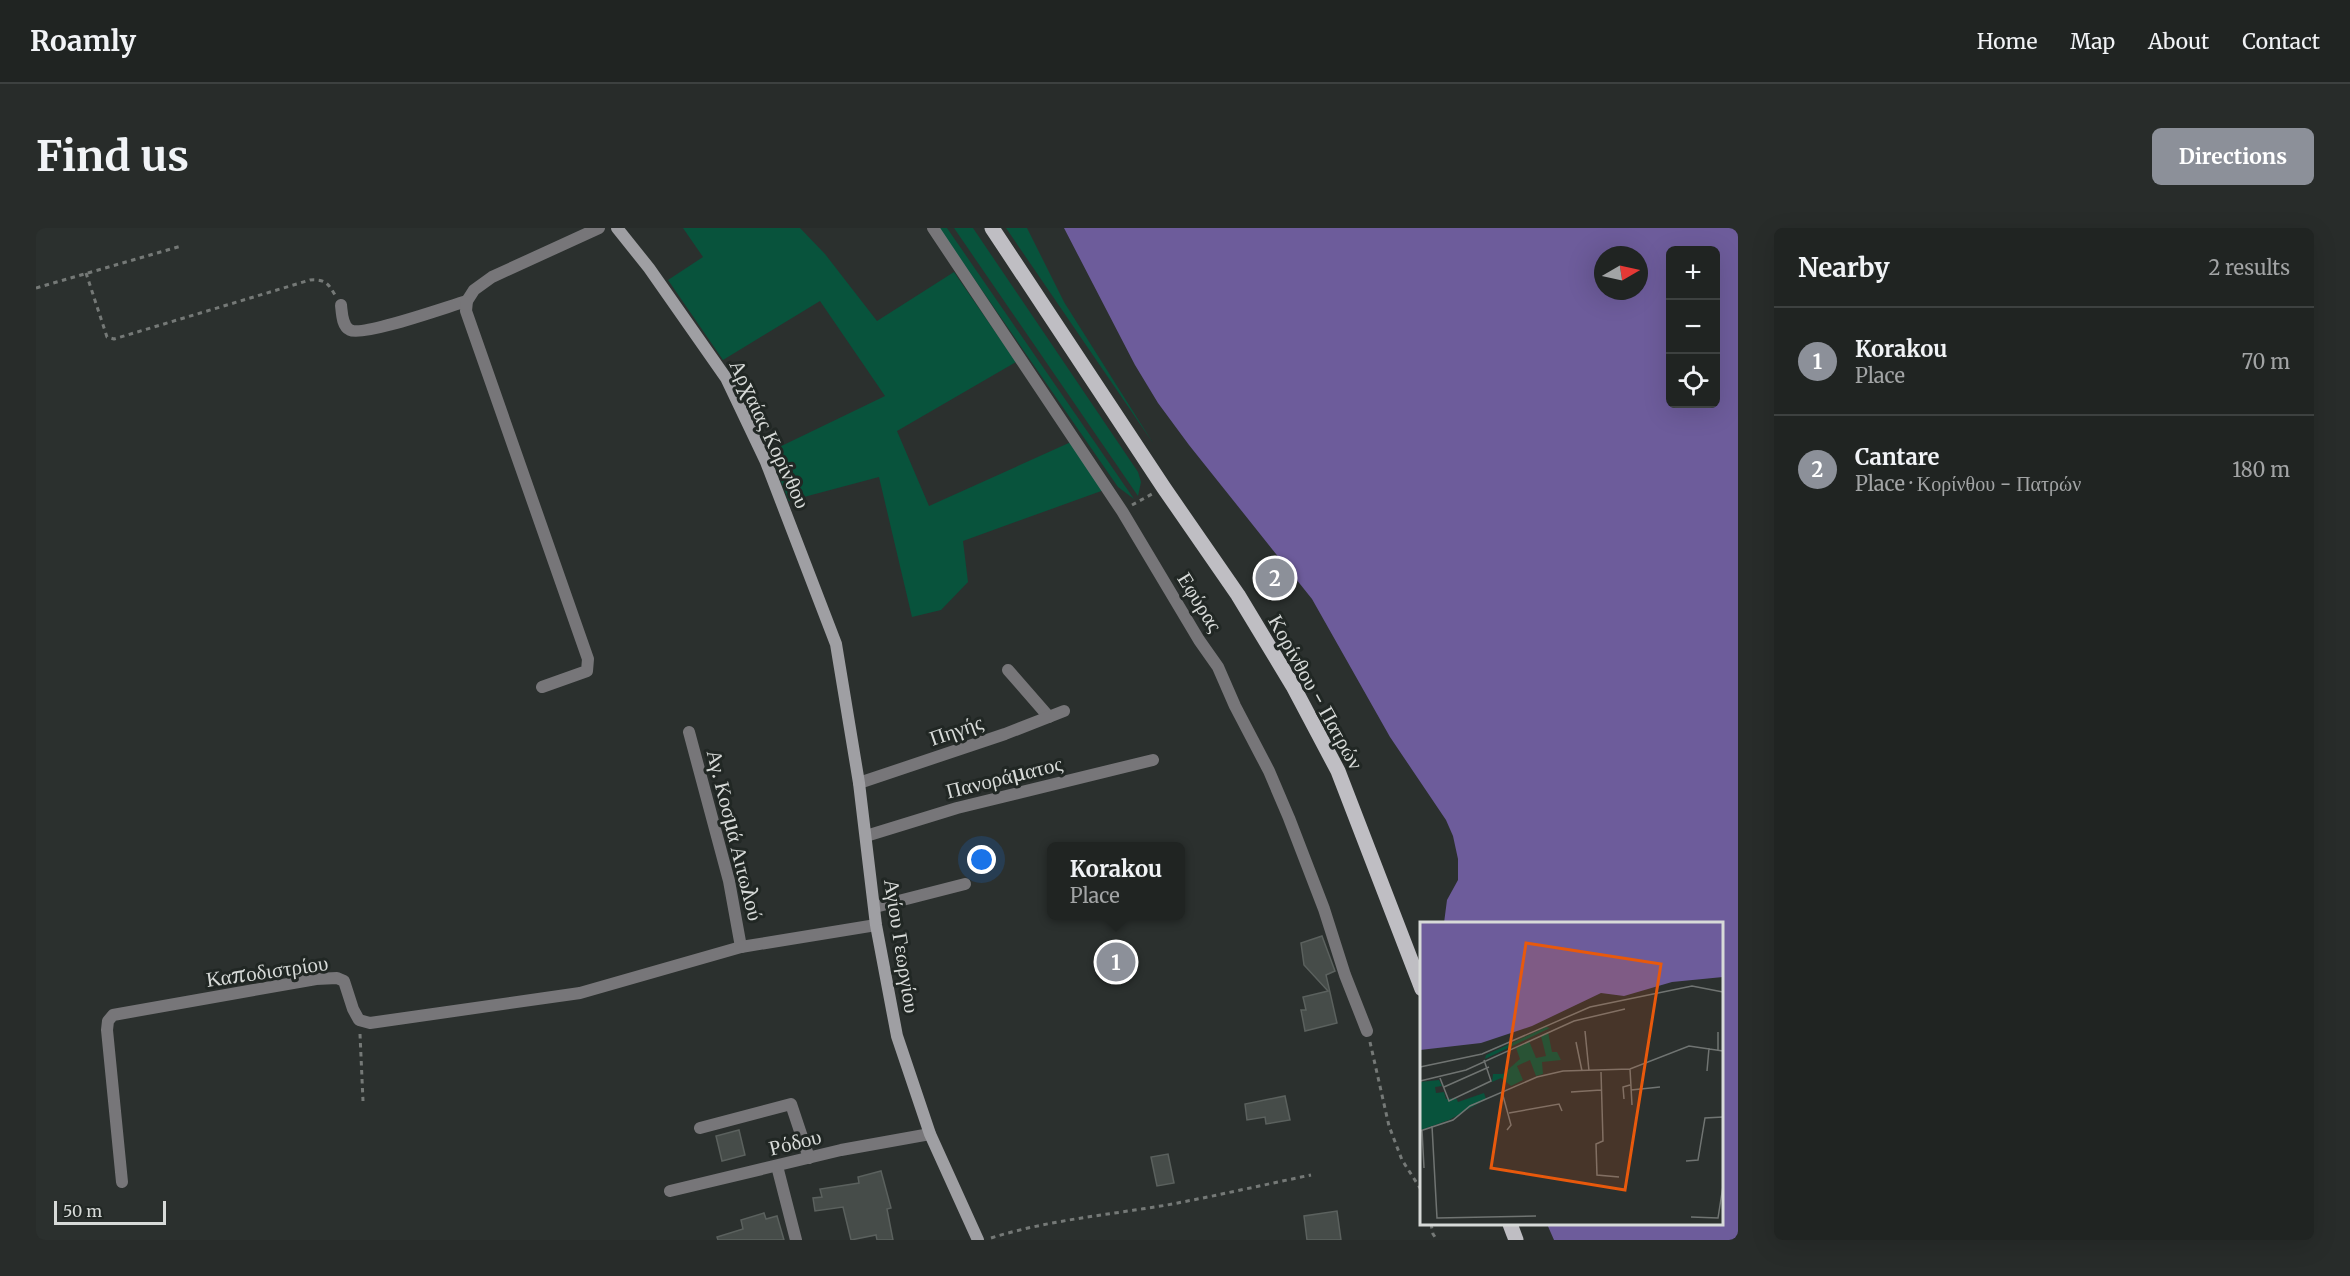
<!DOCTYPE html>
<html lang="en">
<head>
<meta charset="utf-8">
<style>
	:root { --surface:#202422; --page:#282c2a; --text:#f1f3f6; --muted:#a2a4a5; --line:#3d4140; --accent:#8c9099 }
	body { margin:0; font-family:Merriweather,serif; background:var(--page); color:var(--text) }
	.controls { position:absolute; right:18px; top:18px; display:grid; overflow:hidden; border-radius:9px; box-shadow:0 6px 24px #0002 }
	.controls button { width:54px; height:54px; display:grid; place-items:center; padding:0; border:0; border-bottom:2px solid var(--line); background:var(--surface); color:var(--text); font:30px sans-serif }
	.compass { position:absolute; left:1558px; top:18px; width:54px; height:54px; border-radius:50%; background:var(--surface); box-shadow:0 6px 24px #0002; rotate:81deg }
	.scale { position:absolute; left:18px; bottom:15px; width:112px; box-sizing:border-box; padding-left:6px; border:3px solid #d7dad8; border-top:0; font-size:16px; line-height:21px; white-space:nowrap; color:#d7dad8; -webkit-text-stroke:4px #212724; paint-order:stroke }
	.you { position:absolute; left:946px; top:632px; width:21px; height:21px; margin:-15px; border:4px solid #fff; border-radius:50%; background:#1a73e8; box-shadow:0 0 0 9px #1a73e833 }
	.badge { display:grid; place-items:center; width:39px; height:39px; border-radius:50%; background:var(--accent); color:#fff; font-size:20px; font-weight:700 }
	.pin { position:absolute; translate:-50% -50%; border:3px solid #fff; box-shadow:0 2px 6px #0006 }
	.popup { position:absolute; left:1011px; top:614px; width:138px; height:78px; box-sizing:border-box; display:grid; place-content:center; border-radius:9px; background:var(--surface); filter:drop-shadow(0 2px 4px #0005); font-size:20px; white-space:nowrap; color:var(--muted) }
	.popup b { font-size:22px; color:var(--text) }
	.popup::after { content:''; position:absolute; left:50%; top:100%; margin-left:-12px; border:12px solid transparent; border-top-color:var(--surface) }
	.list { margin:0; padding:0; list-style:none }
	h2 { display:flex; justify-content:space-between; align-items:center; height:78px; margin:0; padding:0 24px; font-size:26px }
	h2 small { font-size:20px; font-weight:400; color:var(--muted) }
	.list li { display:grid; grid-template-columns:39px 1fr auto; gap:18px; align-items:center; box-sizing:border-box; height:108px; padding:0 24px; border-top:2px solid var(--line) }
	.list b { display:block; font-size:22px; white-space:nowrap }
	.list p { margin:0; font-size:20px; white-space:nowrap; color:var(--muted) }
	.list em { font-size:20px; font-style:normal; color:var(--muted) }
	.icon { flex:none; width:33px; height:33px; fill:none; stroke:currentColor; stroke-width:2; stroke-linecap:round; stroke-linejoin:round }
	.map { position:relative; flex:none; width:1702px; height:1012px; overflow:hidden; border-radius:9px }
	header { display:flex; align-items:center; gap:36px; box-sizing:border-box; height:84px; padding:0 30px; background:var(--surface); border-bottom:2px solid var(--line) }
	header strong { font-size:28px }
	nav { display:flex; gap:33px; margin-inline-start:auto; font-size:21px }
	.intro { display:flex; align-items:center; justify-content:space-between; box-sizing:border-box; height:144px; padding:0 36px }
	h1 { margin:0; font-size:42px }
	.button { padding:15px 27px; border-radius:9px; background:var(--accent); color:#fff; font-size:21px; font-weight:700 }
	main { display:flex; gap:36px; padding:0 36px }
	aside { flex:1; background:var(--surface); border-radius:9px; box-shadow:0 6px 24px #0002 }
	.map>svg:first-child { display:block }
	.green { fill:#08533c }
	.water { fill:#6d5c9b; fill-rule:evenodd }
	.building { fill:#464c49; stroke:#5b615e; stroke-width:1.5 }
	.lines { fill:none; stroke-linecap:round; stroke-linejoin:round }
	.path { stroke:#757977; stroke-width:3; stroke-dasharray:4.5 4.5; stroke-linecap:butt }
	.street { stroke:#777679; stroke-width:12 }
	.secondary { stroke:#9f9fa3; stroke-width:12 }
	.primary { stroke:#bfbec3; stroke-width:15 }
	.labels { text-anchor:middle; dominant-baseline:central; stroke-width:6; stroke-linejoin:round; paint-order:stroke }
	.street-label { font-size:21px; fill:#d7dad8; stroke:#212724 }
	.inset-road { fill:none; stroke:#707472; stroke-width:1.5 }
	.view { fill:#e8590c; fill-opacity:0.15; stroke:#e8590c; stroke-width:3 }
	.inset-edge { fill:none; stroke:#d7dad8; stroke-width:3 }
</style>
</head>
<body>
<header>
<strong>Roamly</strong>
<nav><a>Home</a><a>Map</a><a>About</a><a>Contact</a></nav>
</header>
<div class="intro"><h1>Find us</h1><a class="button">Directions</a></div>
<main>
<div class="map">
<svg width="1702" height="1012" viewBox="0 0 1702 1012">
	<rect width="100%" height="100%" fill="#2b302e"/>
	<g class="green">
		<polygon points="647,0 764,0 789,26 841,93 918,44 980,134 861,203 893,278 1035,214 1068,262 927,313 932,354 905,382 876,389 843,249 753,273 733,224 849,168 784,73 687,132 632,52 667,29"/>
		<polygon points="903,0 911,0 1098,271 1082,259"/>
		<polygon points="918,0 937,0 1102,244 1105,254 1102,268"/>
		<polygon points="970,0 991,0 1028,74 1117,215"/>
	</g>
	<path class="water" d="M1028,0h674v1012h-184l-7,-16h175v-300l-278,-1 3,-23 11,-20v-21l-5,-23 -7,-16 -56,-83 -78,-138 -123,-154 -31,-42 -23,-38zM1634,22h46v154h-46zM1567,27h36v36h-36z"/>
	<g class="building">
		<polygon points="1286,708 1299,743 1290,747 1301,795 1269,803 1265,782 1270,782 1267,769 1292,763 1268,737 1265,715"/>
		<polygon points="1249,868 1254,892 1230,896 1229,889 1211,892 1209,876"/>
		<polygon points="703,902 709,927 686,933 680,908"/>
		<polygon points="1132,926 1138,955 1121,958 1115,929"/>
		<polygon points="845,943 855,980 851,981 857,1012 841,1012 840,1007 815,1012 807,979 779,983 777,970 786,969 784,961 823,955 822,949"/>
		<polygon points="1301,983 1305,1012 1271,1012 1268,988"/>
		<polygon points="728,985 730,991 741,988 748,1012 682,1012 681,1009 707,1001 705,992"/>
	</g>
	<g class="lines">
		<g class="path">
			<path d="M50,45l21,64 7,2 196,-59c15,-1 18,3 25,15"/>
			<polyline points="0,60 145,18"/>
			<polyline points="1096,277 1116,266"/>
			<polyline points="324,806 327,873"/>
			<polyline points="1334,814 1353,898 1366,932 1386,963"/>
			<polyline points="1395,996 1397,1006 1401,1012"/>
			<path d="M955,1010c57,-18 117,-23 176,-33 48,-9 96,-20 144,-30"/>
		</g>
		<g class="street">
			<polyline points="897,0 1086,283 1163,412 1182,439 1199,478 1233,543 1253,590 1288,681 1309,747 1331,803"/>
			<path d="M305,77c1,9 1,21 9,25 13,7 99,-24 117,-29"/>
			<polyline points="972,442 1013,489"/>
			<polyline points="506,459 551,443 552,431 430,83 431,73 438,62 456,49 563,0"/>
			<polyline points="653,504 693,653 705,719"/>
			<polyline points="823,555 969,506 1028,483"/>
			<polyline points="830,608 921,580 1117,532"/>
			<polyline points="839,679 929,656"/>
			<polyline points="664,900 755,876 773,930"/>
			<polyline points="741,938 760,1012"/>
			<polyline points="86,954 71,802 72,793 77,787 280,751 301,750 308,753 317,781 323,792 334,795 544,765 705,719 840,697"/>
			<polyline points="634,963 805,922 894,906"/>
		</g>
		<polyline class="secondary" points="581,0 613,40 690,150 730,234 800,416 823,555 840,697 861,808 894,906 942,1012"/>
		<g class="primary">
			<polyline points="956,0 1128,260 1202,367 1257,458 1302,543 1386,761"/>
			<polyline points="1474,996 1480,1012"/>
		</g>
	</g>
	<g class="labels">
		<g class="street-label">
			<text transform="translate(734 206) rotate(65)">Αρχαίας Κορίνθου</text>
			<text transform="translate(1164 374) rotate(58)">Εφύρας</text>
			<text transform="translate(1280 464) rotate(61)">Κορίνθου - Πατρών</text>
			<text transform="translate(920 502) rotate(-19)">Πηγής</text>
			<text transform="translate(968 549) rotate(-14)">Πανοράματος</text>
			<text transform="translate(699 607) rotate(76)">Αγ. Κοσμά Αιτωλού</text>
			<text transform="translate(866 718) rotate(81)">Αγίου Γεωργίου</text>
			<text transform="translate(231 743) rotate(-8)">Καποδιστρίου</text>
			<text transform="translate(759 914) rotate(-14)">Ρόδου</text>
		</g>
	</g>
	<g transform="translate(1384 694)">
		<rect width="303" height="303" fill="#2b302e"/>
		<path d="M126,105l4,1 -65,31 1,-4zM128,110l4,20h5l4,8 -19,2 1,12 -7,2 -6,-16 -13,6 6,14 -12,6 -10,-8 -9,4 1,-8h10l17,-15 -4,-11 13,-7 7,17 10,-2 -5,-20zM19,158l3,6 -7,1 1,6 8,-1 2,7 10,-1 2,4 26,-9 2,6 -37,21 -28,10 -1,14v-62z" fill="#08533c"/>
		<path d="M0,0h303v55l-51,5 -48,14 -23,-3 -69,33 -51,17 -61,7z" fill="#6d5c9b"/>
		<path class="inset-road" d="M165,109l4,40M156,120l6,29M298,129v-19M0,145l62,-13 108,-47 102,-21 31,6M210,147l2,36M287,149l2,-23M181,150l2,69 -7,3 1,31 22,2M20,156l9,23 42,-20 -7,-21M0,159l46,-11 108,-49 51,-12M24,165l45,-20M211,168l29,-3M82,170l9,33 -4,5M151,170l30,-2M204,177l-1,-12 7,-2M89,191l50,-9 3,7M12,204l5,92 99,-2M2,208l2,38M0,209l33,-11 17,-14 67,-29 26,-6 67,-2 59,-23 34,5M266,239l12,-1 7,-42 18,-1M271,295l27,1 5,-32"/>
		<path class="view" d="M106,21l135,21 -36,226 -134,-22z"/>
		<rect width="303" height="303" class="inset-edge"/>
	</g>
</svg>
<div class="controls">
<button>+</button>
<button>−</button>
<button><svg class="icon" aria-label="locate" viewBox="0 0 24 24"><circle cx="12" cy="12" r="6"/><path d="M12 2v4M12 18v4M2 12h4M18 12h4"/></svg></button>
</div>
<svg class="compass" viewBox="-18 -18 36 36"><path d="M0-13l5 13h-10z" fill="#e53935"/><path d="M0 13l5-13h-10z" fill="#a2a4a5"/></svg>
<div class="scale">50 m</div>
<div class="you"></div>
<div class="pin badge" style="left:1080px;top:734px">1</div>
<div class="popup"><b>Korakou</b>Place</div>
<div class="pin badge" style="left:1239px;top:350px">2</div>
</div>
<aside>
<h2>Nearby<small>2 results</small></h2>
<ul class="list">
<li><span class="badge">1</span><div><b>Korakou</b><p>Place</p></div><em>70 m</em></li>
<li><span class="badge">2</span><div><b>Cantare</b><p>Place · Κορίνθου - Πατρών</p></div><em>180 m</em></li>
</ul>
</aside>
</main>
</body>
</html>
